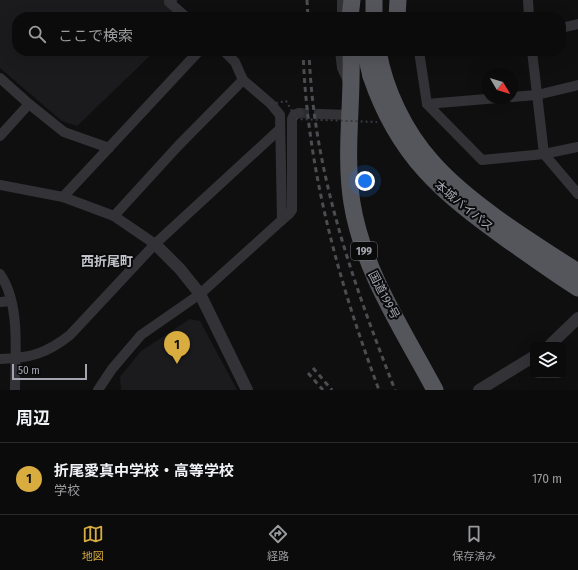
<!DOCTYPE html>
<html lang="ja">
<head>
<meta charset="utf-8">
<style>
	:root { --surface:#0b0b0c; --page:#141415; --text:#f1f3f6; --muted:#9a9b9d; --line:#2b2b2d; --accent:#d8ac3f }
	body { margin:0; font-family:"Fira Sans Condensed","Noto Sans JP",sans-serif; background:var(--page); color:var(--text) }
	.controls { position:absolute; right:12px; bottom:12px; display:grid; overflow:hidden; border-radius:8px; box-shadow:0 4px 16px #0002 }
	.controls button { width:36px; height:36px; display:grid; place-items:center; padding:0; border:0; border-bottom:1px solid var(--line); background:var(--surface); color:var(--text); font:20px sans-serif }
	.compass { position:absolute; left:482px; top:68px; width:36px; height:36px; border-radius:50%; background:var(--surface); box-shadow:0 4px 16px #0002; rotate:128deg }
	.scale { position:absolute; left:12px; bottom:10px; width:75px; box-sizing:border-box; padding-left:4px; border:2px solid #a2a5af; border-top:0; font-size:11px; line-height:14px; white-space:nowrap; color:#a2a5af; -webkit-text-stroke:3px #0a0a0b; paint-order:stroke }
	.you { position:absolute; left:365px; top:181px; width:14px; height:14px; margin:-10px; border:3px solid #fff; border-radius:50%; background:#1a73e8; box-shadow:0 0 0 6px #1a73e833 }
	.badge { display:grid; place-items:center; width:26px; height:26px; border-radius:50%; background:var(--accent); color:#111; font-size:13px; font-weight:700 }
	.pin { position:absolute; translate:-50% -33px; filter:drop-shadow(0 1px 2px #0008) }
	.pin::after { content:''; position:absolute; top:21px; width:14px; height:12px; background:inherit; clip-path:polygon(0 0,100% 0,50% 100%) }
	.list { margin:0; padding:0; list-style:none }
	h2 { display:flex; justify-content:space-between; align-items:center; height:52px; margin:0; padding:0 16px; font-size:17px }
	h2 small { font-size:13px; font-weight:400; color:var(--muted) }
	.list li { display:grid; grid-template-columns:26px 1fr auto; gap:12px; align-items:center; box-sizing:border-box; height:72px; padding:0 16px; border-top:1px solid var(--line) }
	.list b { display:block; font-size:15px; white-space:nowrap }
	.list p { margin:0; font-size:13px; white-space:nowrap; color:var(--muted) }
	.list em { font-size:13px; font-style:normal; color:var(--muted) }
	.icon { flex:none; width:22px; height:22px; fill:none; stroke:currentColor; stroke-width:2; stroke-linecap:round; stroke-linejoin:round }
	.map { position:relative; flex:none; width:578px; height:390px; overflow:hidden }
	.search { position:absolute; background:var(--surface); box-shadow:0 4px 16px #0002; left:12px; right:12px; top:12px; height:44px; display:flex; align-items:center; gap:10px; box-sizing:border-box; padding:0 14px; border-radius:16px; color:var(--muted); font-size:15px }
	.sheet { height:124px; background:var(--surface) }
	nav { display:flex; justify-content:space-around; align-items:center; box-sizing:border-box; height:56px; border-top:1px solid var(--line); background:var(--surface); font-size:11px; color:var(--muted) }
	nav a { display:grid; justify-items:center; gap:2px }
	nav .on { color:var(--accent) }
	.map>svg:first-child { display:block }
	.built { fill:#1b1b1d }
	.lines { fill:none; stroke-linecap:round; stroke-linejoin:round }
	.minor-tunnel { stroke:#2c2d30; stroke-width:10; stroke-dasharray:10 5; stroke-linecap:butt }
	.minor { stroke:#333337; stroke-width:10 }
	.tertiary { stroke:#333337; stroke-width:12 }
	.trunk { stroke:#55565c; stroke-width:17 }
	.rail { stroke:#4c4d51; stroke-width:3; stroke-dasharray:5 4; stroke-linecap:butt }
	.path-bridge { stroke:#393a3d; stroke-width:2; stroke-dasharray:2 3; stroke-linecap:butt }
	.trunk-bridge { stroke:#55565c; stroke-width:17 }
	.labels { text-anchor:middle; dominant-baseline:central; stroke-width:4; stroke-linejoin:round; paint-order:stroke }
	.shield { fill:#0a0a0b; stroke:#74767e; stroke-width:1 }
	.shield-label { font-size:11px; font-weight:bold; fill:#a2a5af }
	.street-label { font-size:12px; fill:#a2a5af; stroke:#0a0a0b }
	.neighbourhood-label { font-size:13px; font-weight:bold; fill:#c2c4cc; stroke:#0a0a0b }
</style>
</head>
<body>
<div class="map">
<svg width="578" height="390" viewBox="0 0 578 390">
	<rect width="100%" height="100%" fill="#0f0f10"/>
	<g class="built">
		<polygon points="0,0 170,0 180,17 17,17 17,51 155,51 77,126 62,121 0,68"/>
		<polygon points="190,319 200,321 237,390 121,390 120,377 141,351"/>
	</g>
	<g class="lines">
		<polyline class="minor-tunnel" points="299,113 320,114"/>
		<g class="minor">
			<polyline points="172,0 169,2 186,17"/>
			<polyline points="528,0 529,17"/>
			<polyline points="342,17 342,0"/>
			<polyline points="561,28 578,24"/>
			<polyline points="340,51 342,68 348,81"/>
			<polyline points="419,51 427,104 482,160 544,154 578,147"/>
			<polyline points="532,51 544,154 578,194"/>
			<polyline points="0,78 29,104 64,132 109,148"/>
			<polyline points="512,97 537,95 578,85"/>
			<polyline points="427,104 498,98"/>
			<polyline points="320,114 350,115"/>
			<polyline points="0,136 29,104"/>
			<polyline points="0,185 63,197 114,216 155,244"/>
			<polyline points="63,197 199,51"/>
			<polyline points="114,216 178,146 243,80"/>
			<polyline points="282,220 289,214 292,210 292,119 294,115 299,113"/>
			<path d="M0,274c21,30 15,80 15,116"/>
			<polyline points="0,302 11,301"/>
			<path d="M0,359c30,-1 46,-5 70,-24l85,-91 125,-115"/>
			<polyline points="98,390 112,369 141,335 200,294 282,220 280,115 271,104 243,80 235,62 224,51"/>
		</g>
		<g class="tertiary">
			<polyline points="155,244 180,269 200,294 247,390"/>
			<polyline points="550,345 578,318"/>
			<polyline points="479,390 533,357"/>
		</g>
		<g class="trunk">
			<polyline points="350,17 352,0"/>
			<polyline points="374,17 374,0"/>
			<polyline points="397,17 398,0"/>
			<path d="M351,51c2,50 -7,102 1,152 11,68 51,127 83,187"/>
			<path d="M378,51c7,40 27,81 54,111 36,41 99,80 146,110"/>
			<path d="M371,76c27,80 71,117 137,164 23,16 46,33 70,48"/>
		</g>
		<g class="rail">
			<polyline points="307,0 308,17"/>
			<path d="M303,51c4,118 35,229 76,339"/>
			<path d="M309,51c4,119 43,229 86,339"/>
			<polyline points="313,368 332,390"/>
			<polyline points="308,373 323,390"/>
		</g>
		<polyline class="path-bridge" points="271,104 286,101 297,119 377,122"/>
		<polyline class="trunk-bridge" points="365,51 371,76"/>
	</g>
	<g class="labels">
		<rect class="shield" x="351" y="242" width="26" height="18" rx="3"/>
		<g class="shield-label">
			<text x="364" y="251">199</text>
		</g>
		<g class="street-label">
			<text transform="translate(464 206) rotate(39)">本城バイパス</text>
			<text transform="translate(384 295) rotate(62)">国道199号</text>
		</g>
		<g class="neighbourhood-label">
			<text x="107" y="261">西折尾町</text>
		</g>
	</g>
</svg>
<div class="controls">
<button><svg class="icon" aria-label="layers" viewBox="0 0 24 24"><path d="M12 4l9 5-9 5-9-5zM3 14l9 5 9-5"/></svg></button>
</div>
<svg class="compass" viewBox="-18 -18 36 36"><path d="M0-13l5 13h-10z" fill="#e53935"/><path d="M0 13l5-13h-10z" fill="#9a9b9d"/></svg>
<div class="scale">50 m</div>
<div class="you"></div>
<div class="pin badge" style="left:177px;top:364px">1</div>
<div class="search"><svg class="icon" aria-label="search" viewBox="0 0 24 24"><circle cx="10" cy="10" r="6"/><path d="M15 15l6 6"/></svg>ここで検索</div>
</div>
<section class="sheet">
<h2>周辺<small></small></h2>
<ul class="list">
<li><span class="badge">1</span><div><b>折尾愛真中学校・高等学校</b><p>学校</p></div><em>170 m</em></li>
</ul>
</section>
<nav>
<a class="on"><svg class="icon" aria-label="map" viewBox="0 0 24 24"><path d="M3 6l6-2 6 2 6-2v14l-6 2-6-2-6 2zM9 4v14M15 6v14"/></svg>地図</a>
<a><svg class="icon" aria-label="directions" viewBox="0 0 24 24"><path d="M12 3l9 9-9 9-9-9zM9 14v-3h6M13 9l2 2-2 2"/></svg>経路</a>
<a><svg class="icon" aria-label="saved" viewBox="0 0 24 24"><path d="M7 4h10v16l-5-4-5 4z"/></svg>保存済み</a>
</nav>
</body>
</html>
